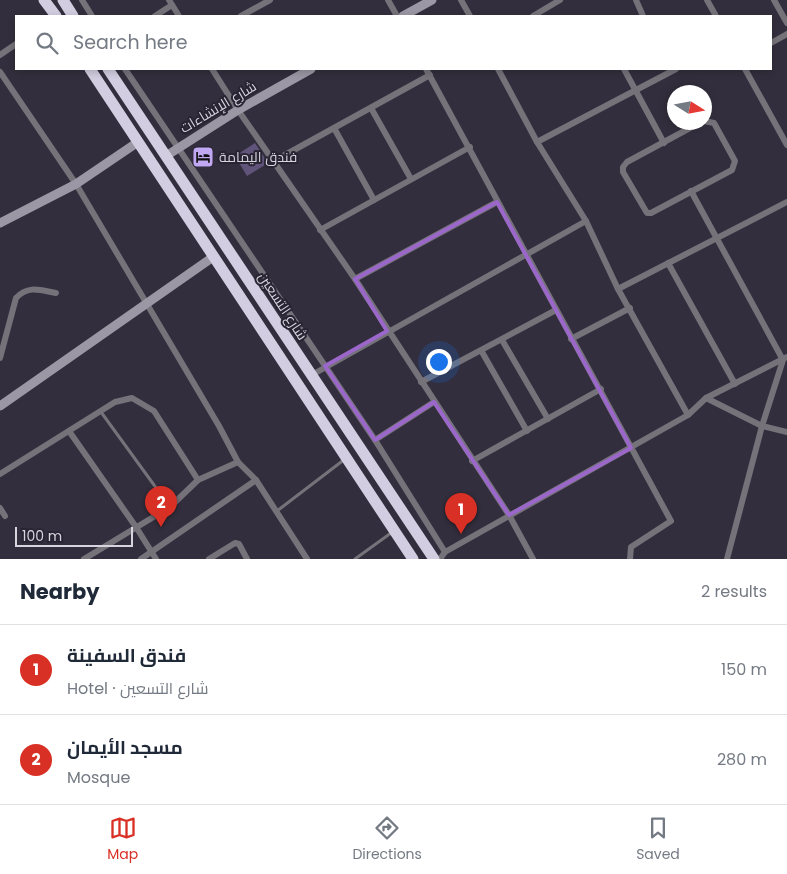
<!DOCTYPE html>
<html lang="en">
<head>
<meta charset="utf-8">
<style>
	:root { --surface:#fff; --page:#f6f6f7; --text:#1f2937; --muted:#747a83; --line:#e0e1e3; --accent:#d93025 }
	body { margin:0; font-family:Poppins,Cairo,sans-serif; background:var(--page); color:var(--text) }
	.compass { position:absolute; left:667px; top:85px; width:45px; height:45px; border-radius:50%; background:var(--surface); box-shadow:0 2px 8px #0003; rotate:101deg }
	.scale { position:absolute; left:15px; bottom:12px; width:118px; box-sizing:border-box; padding-left:5px; border:2px solid #d7d4de; border-top:0; font-size:14px; line-height:18px; white-space:nowrap; color:#d7d4de; -webkit-text-stroke:4px #292433; paint-order:stroke }
	.you { position:absolute; left:438px; top:361px; width:18px; height:18px; margin:-12px; border:4px solid #fff; border-radius:50%; background:#1a73e8; box-shadow:0 0 0 8px #1a73e833 }
	.badge { display:grid; place-items:center; width:32px; height:32px; border-radius:50%; background:var(--accent); color:#fff; font-size:16px; font-weight:700 }
	.pin { position:absolute; translate:-50% -41px; filter:drop-shadow(0 1px 2px #0008) }
	.pin::after { content:''; position:absolute; top:26px; width:18px; height:15px; background:inherit; clip-path:polygon(0 0,100% 0,50% 100%) }
	.list { margin:0; padding:0; list-style:none }
	h2 { display:flex; justify-content:space-between; align-items:center; height:65px; margin:0; padding:0 20px; font-size:21px }
	h2 small { font-size:16px; font-weight:400; color:var(--muted) }
	.list li { display:grid; grid-template-columns:32px 1fr auto; gap:15px; align-items:center; box-sizing:border-box; height:90px; padding:0 20px; border-top:1px solid var(--line) }
	.list b { display:block; font-size:19px; white-space:nowrap }
	.list p { margin:0; font-size:16px; white-space:nowrap; color:var(--muted) }
	.list em { font-size:16px; font-style:normal; color:var(--muted) }
	.icon { flex:none; width:28px; height:28px; fill:none; stroke:currentColor; stroke-width:2; stroke-linecap:round; stroke-linejoin:round }
	.map { position:relative; flex:none; width:787px; height:559px; overflow:hidden }
	.search { position:absolute; background:var(--surface); box-shadow:0 2px 8px #0003; left:15px; right:15px; top:15px; height:55px; display:flex; align-items:center; gap:12px; box-sizing:border-box; padding:0 18px; border-radius:0px; color:var(--muted); font-size:19px }
	.sheet { height:245px; background:var(--surface) }
	nav { display:flex; justify-content:space-around; align-items:center; box-sizing:border-box; height:70px; border-top:1px solid var(--line); background:var(--surface); font-size:14px; color:var(--muted) }
	nav a { display:grid; justify-items:center; gap:2px }
	nav .on { color:var(--accent) }
	.map>svg:first-child { display:block }
	.building { fill:#61547b }
	.lines { fill:none; stroke-linecap:round; stroke-linejoin:round }
	.lane { stroke:#75727a; stroke-width:3 }
	.street { stroke:#75727a; stroke-width:6 }
	.secondary { stroke:#9b97a4; stroke-width:9 }
	.highway { stroke:#d3cde1; stroke-width:11 }
	.marked { fill:none; stroke:#9b67ca; stroke-width:4; stroke-linejoin:round }
	.labels { text-anchor:middle; dominant-baseline:central; stroke-width:4; stroke-linejoin:round; paint-order:stroke }
	.street-label { font-size:14px; fill:#d7d4de; stroke:#292433 }
	.poi-label { font-size:14px; fill:#d7d4de; stroke:#292433; text-anchor:start }
</style>
</head>
<body>
<div class="map">
<svg width="787" height="559" viewBox="0 0 787 559">
	<rect width="100%" height="100%" fill="#332e3d"/>
	<polygon class="building" points="255,143 268,163 247,176 235,156"/>
	<g class="lines">
		<g class="lane">
			<polyline points="101,412 170,507"/>
			<polyline points="277,511 345,459"/>
			<polyline points="355,559 391,533"/>
		</g>
		<g class="street">
			<polyline points="82,0 92,16"/>
			<polyline points="169,0 179,16"/>
			<polyline points="388,0 397,16"/>
			<polyline points="461,0 470,16"/>
			<polyline points="636,0 643,16"/>
			<polyline points="707,0 716,16"/>
			<polyline points="774,0 787,23"/>
			<polyline points="155,16 172,5"/>
			<polyline points="241,16 270,0"/>
			<polyline points="533,16 560,0"/>
			<polyline points="771,43 787,34"/>
			<polyline points="0,55 16,44"/>
			<polyline points="125,69 375,440 445,552"/>
			<polyline points="212,69 238,110 355,279 509,515 533,559"/>
			<polyline points="426,69 671,521 631,547 630,559"/>
			<polyline points="498,69 537,142 586,221 618,289 688,415"/>
			<polyline points="624,69 664,143"/>
			<polyline points="745,69 787,145"/>
			<polyline points="0,72 76,184 219,426 238,462 256,480 307,559"/>
			<polyline points="371,108 411,179"/>
			<polyline points="701,122 627,162 623,167 623,172 647,213 651,213 732,170 735,161 714,123 704,121"/>
			<polyline points="334,128 374,200"/>
			<polyline points="537,142 676,69"/>
			<polyline points="274,161 430,75"/>
			<polyline points="691,191 783,360 762,426 727,559"/>
			<polyline points="320,230 470,147"/>
			<polyline points="668,263 735,384"/>
			<polyline points="355,279 497,202"/>
			<polyline points="618,289 787,202"/>
			<polyline points="571,339 630,308"/>
			<polyline points="502,340 548,419"/>
			<polyline points="482,352 527,431"/>
			<path d="M0,358l16,-60c12,-13 24,-8 40,-5"/>
			<polyline points="310,376 586,221"/>
			<polyline points="421,382 556,310"/>
			<polyline points="706,398 762,426 787,432"/>
			<polyline points="69,431 136,527 156,559"/>
			<polyline points="375,440 434,402"/>
			<polyline points="472,461 601,389"/>
			<polyline points="0,474 115,402 132,398 154,411 198,480"/>
			<polyline points="0,508 5,516"/>
			<polyline points="84,559 170,507 198,480 238,462"/>
			<polyline points="141,559 256,480"/>
			<polyline points="209,559 235,543 239,544 247,559"/>
			<polyline points="440,559 445,552 688,415 706,398 787,357"/>
		</g>
		<g class="secondary">
			<polyline points="403,16 432,0"/>
			<polyline points="166,156 238,110 311,69"/>
			<polyline points="0,223 76,184 138,142"/>
			<polyline points="0,406 213,257"/>
		</g>
		<g class="highway">
			<polyline points="44,0 56,16"/>
			<polyline points="63,0 73,16"/>
			<polyline points="90,69 413,559"/>
			<polyline points="108,69 434,559"/>
		</g>
	</g>
	<path class="marked" d="M497,202l134,246 -122,67 -75,-113 -59,38 -50,-74 62,-35 -32,-52z"/>
	<defs>
		<g id="hotel-square" transform="scale(1.125)"><rect x="-9" y="-9" width="18" height="18" rx="4" fill="#c1a8f3" stroke="#292433"/><path d="M-6-4.5h1.5V1H6V5H4.5V3h-9V5H-6ZM-4 0a1.8 1.8 0 1 1 3.6 0ZM.5 0V-2.5h3Q6-2.5 6 0Z" fill="#111"/></g>
	</defs>
	<g fill-rule="evenodd">
		<use href="#hotel-square" x="203" y="157"/>
	</g>
	<g class="labels">
		<g class="street-label">
			<text transform="translate(218 107) rotate(-31)">شارع الإنشاءات</text>
			<text transform="translate(283 306) rotate(57)">شارع التسعين</text>
		</g>
		<g class="poi-label">
			<text x="219" y="157">فندق اليمامة</text>
		</g>
	</g>
</svg>
<svg class="compass" viewBox="-18 -18 36 36"><path d="M0-13l5 13h-10z" fill="#e53935"/><path d="M0 13l5-13h-10z" fill="#747a83"/></svg>
<div class="scale">100 m</div>
<div class="you"></div>
<div class="pin badge" style="left:461px;top:534px">1</div>
<div class="pin badge" style="left:161px;top:527px">2</div>
<div class="search"><svg class="icon" aria-label="search" viewBox="0 0 24 24"><circle cx="10" cy="10" r="6"/><path d="M15 15l6 6"/></svg>Search here</div>
</div>
<section class="sheet">
<h2>Nearby<small>2 results</small></h2>
<ul class="list">
<li><span class="badge">1</span><div><b>فندق السفينة</b><p>Hotel · شارع التسعين</p></div><em>150 m</em></li>
<li><span class="badge">2</span><div><b>مسجد الأيمان</b><p>Mosque</p></div><em>280 m</em></li>
</ul>
</section>
<nav>
<a class="on"><svg class="icon" aria-label="map" viewBox="0 0 24 24"><path d="M3 6l6-2 6 2 6-2v14l-6 2-6-2-6 2zM9 4v14M15 6v14"/></svg>Map</a>
<a><svg class="icon" aria-label="directions" viewBox="0 0 24 24"><path d="M12 3l9 9-9 9-9-9zM9 14v-3h6M13 9l2 2-2 2"/></svg>Directions</a>
<a><svg class="icon" aria-label="saved" viewBox="0 0 24 24"><path d="M7 4h10v16l-5-4-5 4z"/></svg>Saved</a>
</nav>
</body>
</html>
